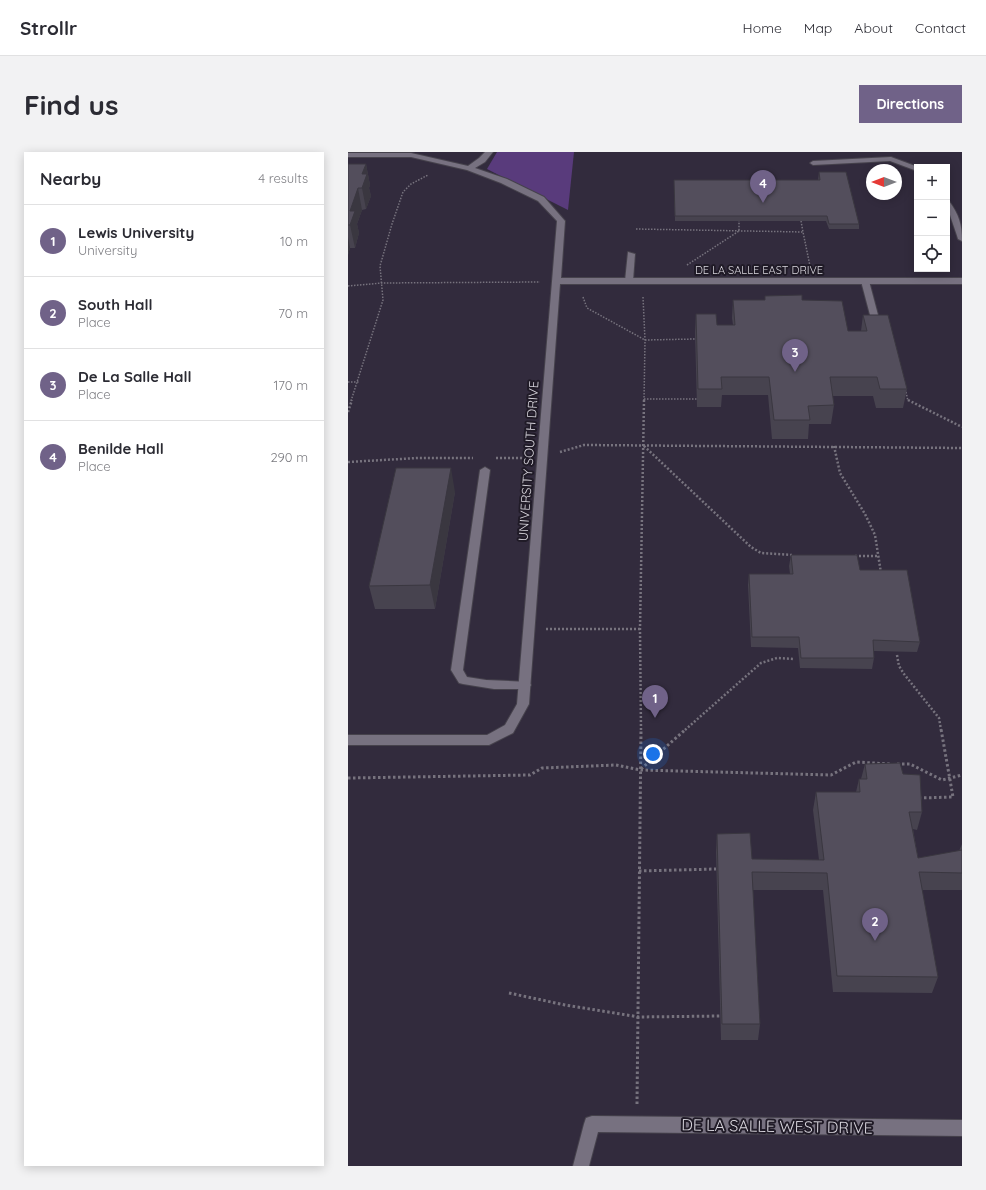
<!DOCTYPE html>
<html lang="en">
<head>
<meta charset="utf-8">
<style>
	:root { --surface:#fff; --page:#f2f2f3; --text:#2b2b33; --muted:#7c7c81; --line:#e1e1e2; --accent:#706288 }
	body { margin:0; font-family:Quicksand,sans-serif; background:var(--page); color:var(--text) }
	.controls { position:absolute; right:12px; top:12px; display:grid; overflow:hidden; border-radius:0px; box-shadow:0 2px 10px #0003 }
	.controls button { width:36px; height:36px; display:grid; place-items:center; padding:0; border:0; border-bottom:1px solid var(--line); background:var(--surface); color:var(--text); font:20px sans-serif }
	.compass { position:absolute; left:518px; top:12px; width:36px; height:36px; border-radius:50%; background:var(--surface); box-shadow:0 2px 10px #0003; rotate:270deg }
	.you { position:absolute; left:305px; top:602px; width:14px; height:14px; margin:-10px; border:3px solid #fff; border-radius:50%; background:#1a73e8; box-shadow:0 0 0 6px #1a73e833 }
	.badge { display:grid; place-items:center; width:26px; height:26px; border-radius:50%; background:var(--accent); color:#fff; font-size:13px; font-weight:700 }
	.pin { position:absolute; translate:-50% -33px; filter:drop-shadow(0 1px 2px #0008) }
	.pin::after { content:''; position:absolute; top:21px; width:14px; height:12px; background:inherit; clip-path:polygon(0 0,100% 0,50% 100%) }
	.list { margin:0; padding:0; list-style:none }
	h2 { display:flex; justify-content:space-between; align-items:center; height:52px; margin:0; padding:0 16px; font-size:17px }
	h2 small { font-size:13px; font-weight:400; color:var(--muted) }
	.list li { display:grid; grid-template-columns:26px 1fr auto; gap:12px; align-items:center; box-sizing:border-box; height:72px; padding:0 16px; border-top:1px solid var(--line) }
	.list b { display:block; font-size:15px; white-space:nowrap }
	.list p { margin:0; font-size:13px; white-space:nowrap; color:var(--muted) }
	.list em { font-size:13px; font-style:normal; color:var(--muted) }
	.icon { flex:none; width:22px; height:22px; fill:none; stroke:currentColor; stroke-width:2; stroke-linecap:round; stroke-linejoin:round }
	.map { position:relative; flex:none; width:614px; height:1014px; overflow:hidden; border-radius:0px }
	header { display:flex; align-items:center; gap:24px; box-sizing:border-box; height:56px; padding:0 20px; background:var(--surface); border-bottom:1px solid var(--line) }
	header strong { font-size:19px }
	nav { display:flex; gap:22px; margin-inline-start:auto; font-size:14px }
	.intro { display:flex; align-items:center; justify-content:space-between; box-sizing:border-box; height:96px; padding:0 24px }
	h1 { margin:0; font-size:28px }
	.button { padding:10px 18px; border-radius:0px; background:var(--accent); color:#fff; font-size:14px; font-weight:700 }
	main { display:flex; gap:24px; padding:0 24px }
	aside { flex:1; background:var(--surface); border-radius:0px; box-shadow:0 2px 10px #0003 }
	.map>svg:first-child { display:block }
	.built { fill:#322b3d; fill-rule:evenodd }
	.forest { fill:#593b7c }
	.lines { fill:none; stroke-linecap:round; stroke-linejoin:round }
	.lane-casing { stroke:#46424c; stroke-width:2 }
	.street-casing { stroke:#46424c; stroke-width:2 }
	.path-far2 { stroke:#77737e; stroke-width:1.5; stroke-dasharray:1.5 1.5; stroke-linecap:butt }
	.path-far1 { stroke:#77737e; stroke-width:2.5; stroke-dasharray:2 2; stroke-linecap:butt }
	.path { stroke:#77737e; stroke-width:3; stroke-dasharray:2.5 2.5; stroke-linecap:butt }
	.lane { fill:#777180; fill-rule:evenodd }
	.street { fill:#777180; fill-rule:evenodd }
	.wall { fill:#47434f }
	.shaded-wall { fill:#3a3740 }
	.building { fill:#534e5c; stroke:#3a3740 }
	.labels { text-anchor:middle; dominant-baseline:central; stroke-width:4; stroke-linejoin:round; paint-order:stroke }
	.far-street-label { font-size:11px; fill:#d8d5dd; stroke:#201b27 }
	.street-label { font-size:13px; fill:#d8d5dd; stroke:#201b27 }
	.near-street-label { font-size:16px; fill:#d8d5dd; stroke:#201b27 }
</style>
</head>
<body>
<header>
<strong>Strollr</strong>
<nav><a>Home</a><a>Map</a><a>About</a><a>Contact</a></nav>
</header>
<div class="intro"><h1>Find us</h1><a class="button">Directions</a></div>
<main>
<aside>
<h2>Nearby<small>4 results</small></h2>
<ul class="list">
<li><span class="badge">1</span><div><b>Lewis University</b><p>University</p></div><em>10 m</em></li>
<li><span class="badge">2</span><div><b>South Hall</b><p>Place</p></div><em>70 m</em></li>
<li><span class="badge">3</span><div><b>De La Salle Hall</b><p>Place</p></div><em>170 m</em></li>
<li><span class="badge">4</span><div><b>Benilde Hall</b><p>Place</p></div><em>290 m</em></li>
</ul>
</aside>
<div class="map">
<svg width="614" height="1014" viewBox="0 0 614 1014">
	<rect width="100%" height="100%" fill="#2a2531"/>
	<path class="built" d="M0,0h614v1014h-614zM569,15h30v102h-30zM524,18h24v24h-24z"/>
	<polygon class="forest" points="149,0 226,0 220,58 139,17"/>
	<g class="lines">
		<g class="lane-casing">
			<g id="lane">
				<polygon points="543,5 570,15 569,19 542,9 465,13 462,11 465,9"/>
				<path d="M599,48l2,1c10,14 13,23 13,40l-4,-2c-3,-11 -11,-29 -11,-39z"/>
				<polygon points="280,100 287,102 285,129 281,131 277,129"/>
				<polygon points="514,127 521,129 530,163 529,165 522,163 513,129"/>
				<polygon points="137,315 142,318 115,518 119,525 138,528 181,530 183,533 181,536 177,537 146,537 115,532 111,531 103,518 132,318"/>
			</g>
		</g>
		<g class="street-casing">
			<g id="street">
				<polygon points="137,0 145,0 137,10 127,16 159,27 196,45 217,69 213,126 614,126 614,132 212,132 181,552 165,581 141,593 0,593 0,583 139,583 157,573 169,552 209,69 190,49 153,31 119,18 63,5 0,5 0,1 63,1 120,14 131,6"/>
				<polygon points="244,964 614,968 614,984 250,980 241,1014 225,1014 236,972 238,966"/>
			</g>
		</g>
		<g class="path-far2">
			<polyline points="453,69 455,80"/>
			<polyline points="288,77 455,80 462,114"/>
			<polyline points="339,113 391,79 391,69"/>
			<polyline points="0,134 34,131 192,130"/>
			<polyline points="235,145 239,156 297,188 347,187"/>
			<polyline points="295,145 297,188 296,249"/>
			<polyline points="0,230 11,230"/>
			<polyline points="558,240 560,249"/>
			<polyline points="296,247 349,247"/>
			<polyline points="3,249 35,148 32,114 44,72 55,40 63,32 80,23"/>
		</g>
		<g class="path-far1">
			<polyline points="560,248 614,275"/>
			<polyline points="0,260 4,248"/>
			<polyline points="296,294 403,395 413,401 444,403"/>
			<polyline points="486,294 492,321 517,362 527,383 533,421"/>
			<polyline points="212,300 236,293 614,296"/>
			<polyline points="148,306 177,306"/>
			<polyline points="0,310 70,306 125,306"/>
			<polyline points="507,404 531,404"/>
			<polyline points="198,477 292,477"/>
			<polyline points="549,503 551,514 556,522 591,566 593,578"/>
			<polyline points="293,578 292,477 296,248"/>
			<polyline points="337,578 413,511 429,506 446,507"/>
		</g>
		<g class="path">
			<polyline points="549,612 562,612 594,628 614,623"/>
			<polyline points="293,617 338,577"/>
			<polyline points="0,626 182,623 194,616 268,613 293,618 483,623 508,610 542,612"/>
			<polyline points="571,646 605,645 593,577"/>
			<polyline points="291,719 368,717"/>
			<polyline points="161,841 217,853 291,865 372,864"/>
			<polyline points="289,952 293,577"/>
		</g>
		<use href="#lane" class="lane"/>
		<use href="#street" class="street"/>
	</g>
	<g class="wall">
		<polygon points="0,12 18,12 22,33 21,36 23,44 18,57 14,58 9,72 11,81 7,96 2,96 0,103"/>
		<polygon points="471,20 511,72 511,77 481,77 478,69 327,69 326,28 470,28"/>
		<polygon points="385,148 454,148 500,179 513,179 515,163 559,237 555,256 528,256 525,244 484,244 486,253 483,272 461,272 460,287 424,287 420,243 374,243 373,255 349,255 347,180 348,162 369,173 385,173 384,166"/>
		<polygon points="107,340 87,457 27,457 21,434"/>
		<polygon points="443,403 512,418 572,490 569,500 526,499 526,506 524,517 452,516 450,496 403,495 400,433 401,422 442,422 441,414"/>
		<polygon points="517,612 555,622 574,660 569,678 565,677 570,706 611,699 614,692 614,738 574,738 590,825 584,841 485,840 475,738 404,738 412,872 410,888 373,888 368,700 369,682 404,707 471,708 465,658 468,640 508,640 511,627 513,627"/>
	</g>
	<g class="shaded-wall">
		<polygon points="18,12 22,33 21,36 23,44 18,57 14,36 14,22"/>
		<polygon points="10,36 14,58 9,72 11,81 7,96 2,73 2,59"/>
		<polygon points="0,85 2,96 0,103"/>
		<polygon points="103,316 107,340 87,457 82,433"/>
	</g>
	<g class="building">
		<polygon points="0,12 18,12 14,22 19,22 14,36 10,36 2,59 7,59 2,73 0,73"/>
		<polygon points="471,20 498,20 511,72 481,72 479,64 327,64 326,28 472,28"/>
		<polygon points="454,143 454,148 494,149 500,179 519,179 515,163 540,163 559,237 532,237 529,225 482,225 486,253 460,254 462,268 426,268 421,225 373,225 374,237 350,237 348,162 368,162 369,173 387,173 385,148 417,148 417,144"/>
		<polygon points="48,316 103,316 82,433 21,434"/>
		<polygon points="443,403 509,403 512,418 559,418 572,490 525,488 526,506 453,506 451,485 404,485 401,422 445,422"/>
		<polygon points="552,611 555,622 572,623 574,660 561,660 570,706 614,698 614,721 571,720 590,825 489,824 479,721 404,720 412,872 374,872 369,682 402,681 404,707 476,708 468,640 512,640 511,627 519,627 517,612"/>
	</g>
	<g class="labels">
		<g class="far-street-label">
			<text x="411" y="118">DE LA SALLE EAST DRIVE</text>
		</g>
		<g class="street-label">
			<text transform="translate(180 309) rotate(-86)">UNIVERSITY SOUTH DRIVE</text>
		</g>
		<g class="near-street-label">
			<text transform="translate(429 974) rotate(1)">DE LA SALLE WEST DRIVE</text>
		</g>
	</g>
</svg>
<div class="controls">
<button>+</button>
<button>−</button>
<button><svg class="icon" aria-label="locate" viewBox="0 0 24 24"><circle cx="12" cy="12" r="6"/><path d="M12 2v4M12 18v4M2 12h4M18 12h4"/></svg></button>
</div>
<svg class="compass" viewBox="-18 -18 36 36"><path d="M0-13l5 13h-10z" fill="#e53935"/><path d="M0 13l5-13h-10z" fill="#7c7c81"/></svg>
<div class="you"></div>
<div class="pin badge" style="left:307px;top:566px">1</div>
<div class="pin badge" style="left:527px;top:789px">2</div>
<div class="pin badge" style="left:447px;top:220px">3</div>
<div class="pin badge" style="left:415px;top:51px">4</div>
</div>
</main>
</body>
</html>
